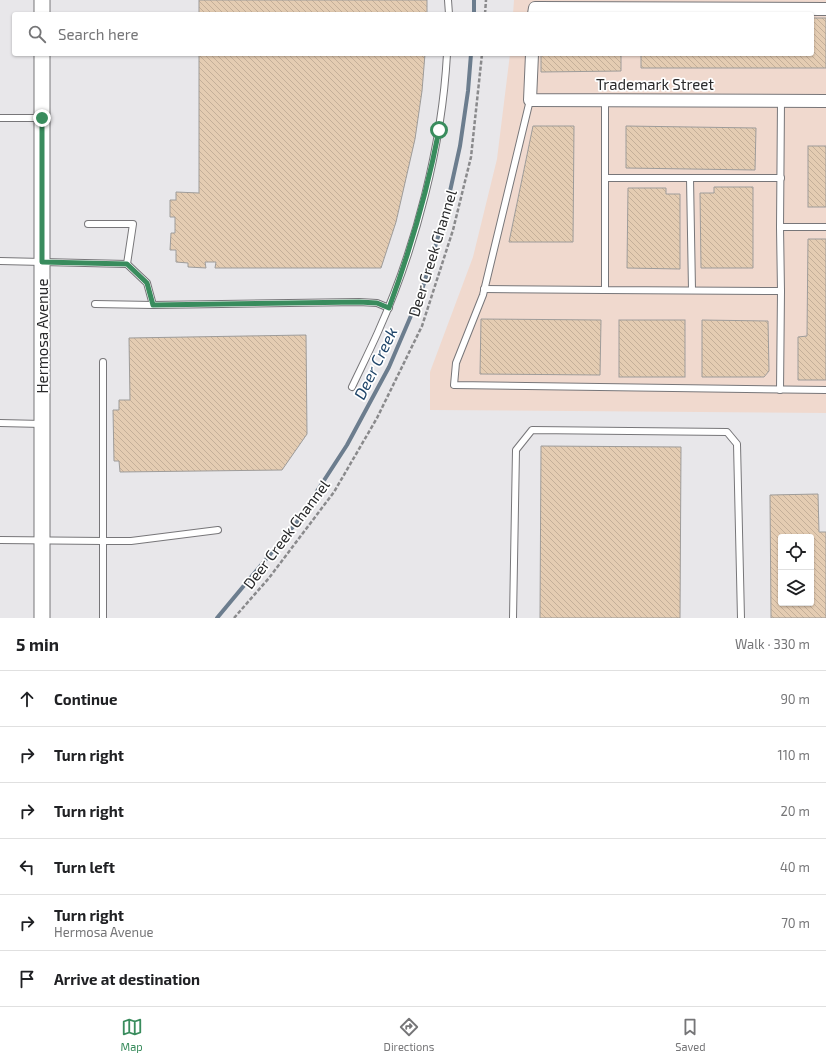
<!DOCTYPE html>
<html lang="en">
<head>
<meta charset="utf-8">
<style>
	:root { --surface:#fff; --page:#f6f6f6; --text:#202124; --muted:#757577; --line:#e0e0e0; --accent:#398c5d }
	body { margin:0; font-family:"Exo 2",sans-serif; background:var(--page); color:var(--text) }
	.controls { position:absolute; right:12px; bottom:12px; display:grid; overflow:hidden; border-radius:4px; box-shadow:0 1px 3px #0004 }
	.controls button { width:36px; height:36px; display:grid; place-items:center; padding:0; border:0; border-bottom:1px solid var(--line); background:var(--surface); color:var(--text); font:20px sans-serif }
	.stop { position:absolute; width:12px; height:12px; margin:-9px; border:3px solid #398c5d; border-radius:50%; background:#fff }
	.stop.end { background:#398c5d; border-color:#fff; box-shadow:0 1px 4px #0008 }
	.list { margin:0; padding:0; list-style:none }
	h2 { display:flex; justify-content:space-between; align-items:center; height:52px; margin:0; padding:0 16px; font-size:17px }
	h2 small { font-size:13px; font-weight:400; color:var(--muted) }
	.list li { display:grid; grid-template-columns:26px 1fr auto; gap:12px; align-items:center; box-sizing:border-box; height:56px; padding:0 16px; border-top:1px solid var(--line) }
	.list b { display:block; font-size:15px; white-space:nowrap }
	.list p { margin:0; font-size:13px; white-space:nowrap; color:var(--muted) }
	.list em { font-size:13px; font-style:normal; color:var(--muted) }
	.icon { flex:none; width:22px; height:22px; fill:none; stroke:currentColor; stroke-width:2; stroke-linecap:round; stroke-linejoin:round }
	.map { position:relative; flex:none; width:826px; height:618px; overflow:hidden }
	.search { position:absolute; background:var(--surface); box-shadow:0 1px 3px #0004; left:12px; right:12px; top:12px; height:44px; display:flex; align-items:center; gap:10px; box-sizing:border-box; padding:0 14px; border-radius:4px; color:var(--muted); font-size:15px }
	.sheet { height:388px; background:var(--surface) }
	nav { display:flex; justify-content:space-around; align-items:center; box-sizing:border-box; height:56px; border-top:1px solid var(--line); background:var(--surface); font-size:11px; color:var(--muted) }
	nav a { display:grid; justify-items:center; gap:2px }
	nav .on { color:var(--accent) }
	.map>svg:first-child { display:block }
	.commercial { fill:#f0d9ce }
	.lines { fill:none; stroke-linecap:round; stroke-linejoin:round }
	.stream { stroke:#6c7d8e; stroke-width:4 }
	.building { fill:url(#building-back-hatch); stroke:#9e9c9a; fill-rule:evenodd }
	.service-casing { stroke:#777679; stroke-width:8 }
	.minor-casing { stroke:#777679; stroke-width:14 }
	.tertiary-casing { stroke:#777679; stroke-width:17 }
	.path { stroke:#8a8a8c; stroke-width:2.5; stroke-dasharray:4 2; stroke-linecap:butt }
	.service { stroke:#fff; stroke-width:6 }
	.minor { stroke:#fff; stroke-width:12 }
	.tertiary { stroke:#fff; stroke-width:15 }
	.route { stroke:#398c5d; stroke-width:5 }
	.labels { text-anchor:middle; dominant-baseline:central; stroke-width:3.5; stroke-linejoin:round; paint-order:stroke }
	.street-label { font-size:15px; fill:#2a2a2b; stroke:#fff }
	.water-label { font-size:16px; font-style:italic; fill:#21466a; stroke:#fff }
</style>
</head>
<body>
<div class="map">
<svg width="826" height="618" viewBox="0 0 826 618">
	<defs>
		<pattern id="building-back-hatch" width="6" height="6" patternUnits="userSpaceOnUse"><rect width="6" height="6" fill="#e4ccb2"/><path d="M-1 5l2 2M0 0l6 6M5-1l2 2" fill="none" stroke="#c4af99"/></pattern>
	</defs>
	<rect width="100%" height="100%" fill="#e8e7ea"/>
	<polygon class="commercial" points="514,0 826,0 826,413 430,410 430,372 473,257 497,159 510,54 812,54 812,14 513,14"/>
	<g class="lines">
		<g class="stream">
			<polyline points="474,0 474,14"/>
			<polyline points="217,618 297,522 347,445 389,367 422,290 445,214 460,146 468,91 471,54"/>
		</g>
	</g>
	<g class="building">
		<rect x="199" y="0" width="228" height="14"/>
		<polygon points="812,18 826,18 826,68 641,68 641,54 812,54"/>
		<polygon points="199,54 425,54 422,91 415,139 396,222 381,268 215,268 216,262 205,262 206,268 188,267 188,263 176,262 176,250 170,250 171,233 175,233 175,217 170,217 170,200 176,200 176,192 199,193"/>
		<polygon points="541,54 621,54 621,71 541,72"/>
		<polygon points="533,126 574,126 573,242 509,242"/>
		<polygon points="626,126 756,128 755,170 626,168"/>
		<rect x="808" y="146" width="18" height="61"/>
		<polygon points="714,187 753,187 753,268 701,268 700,193 714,193"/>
		<polygon points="628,188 666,188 666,194 680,194 680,269 627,268"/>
		<polygon points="808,239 826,239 826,380 798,380 798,337 807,336"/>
		<polygon points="481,319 601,320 600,375 480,374"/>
		<rect x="619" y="320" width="66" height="57"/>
		<polygon points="702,320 768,321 769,371 764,377 702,377"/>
		<polygon points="306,335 307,434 282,470 120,472 119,461 114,461 113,410 119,410 119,400 130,400 129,338"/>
		<polygon points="541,446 681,447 680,618 540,618"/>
		<path d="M818,494l1,38h7v86h-55l-1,-123zM781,537h30v66h-30z"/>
	</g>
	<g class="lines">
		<g class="service-casing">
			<g id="service">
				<polyline points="448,0 449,14"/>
				<polyline points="530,100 483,295 456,363 454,385 826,390"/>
				<polyline points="605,100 605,290 781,291 780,227 781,101"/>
				<polyline points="0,118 42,118"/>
				<polyline points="605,178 781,178"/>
				<polyline points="690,178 692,290"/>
				<polyline points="88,224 133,224 127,264"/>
				<polyline points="780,227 826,227"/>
				<polyline points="0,261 127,264 147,283 153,305 359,302 377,303 389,308"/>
				<polyline points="484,289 605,290"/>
				<polyline points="95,304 153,305"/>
				<polyline points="103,362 103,541 131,541 218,530"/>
				<path d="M352,387c9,-19 18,-37 26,-55 38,-85 64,-186 69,-278"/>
				<polyline points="780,390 781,291"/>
				<polyline points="0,423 42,424"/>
				<polyline points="0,540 103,541 103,618"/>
				<polyline points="513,618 516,450 532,430 727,432 737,444 741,618"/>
			</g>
		</g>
		<g class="minor-casing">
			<g id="minor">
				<polyline points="534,14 535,8 826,9"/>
				<polyline points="532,54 530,100 826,101"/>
			</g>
		</g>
		<g class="tertiary-casing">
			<g id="tertiary">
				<polyline points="42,0 42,14"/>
				<polyline points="42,54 42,618"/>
			</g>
		</g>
		<g class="path">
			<polyline points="485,14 486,0"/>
			<polyline points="234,618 269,578 334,492 377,418 422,326 453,230 471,157 482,54"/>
		</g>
		<use href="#service" class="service"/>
		<use href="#minor" class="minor"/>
		<use href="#tertiary" class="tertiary"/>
	</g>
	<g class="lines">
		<path class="route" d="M42,118v144l85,2 20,19 6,22 206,-3 18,1 12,5c22,-60 38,-115 50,-178"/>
	</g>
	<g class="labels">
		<g class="street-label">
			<text x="655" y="84">Trademark Street</text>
			<text transform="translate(432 253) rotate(-73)">Deer Creek Channel</text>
			<text transform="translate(42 336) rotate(-90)">Hermosa Avenue</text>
			<text transform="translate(286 534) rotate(-53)">Deer Creek Channel</text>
		</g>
		<g class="water-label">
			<text transform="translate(375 363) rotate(-64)">Deer Creek</text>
		</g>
	</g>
</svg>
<div class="controls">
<button><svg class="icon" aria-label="locate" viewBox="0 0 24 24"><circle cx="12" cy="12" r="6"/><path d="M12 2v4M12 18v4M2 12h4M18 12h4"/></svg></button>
<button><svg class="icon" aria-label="layers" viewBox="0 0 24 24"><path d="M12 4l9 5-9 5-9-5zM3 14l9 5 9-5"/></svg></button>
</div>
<div class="stop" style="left:439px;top:130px"></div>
<div class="stop end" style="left:42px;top:118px"></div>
<div class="search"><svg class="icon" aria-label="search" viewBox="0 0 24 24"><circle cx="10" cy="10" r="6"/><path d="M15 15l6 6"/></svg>Search here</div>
</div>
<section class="sheet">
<h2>5 min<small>Walk · 330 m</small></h2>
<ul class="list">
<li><svg class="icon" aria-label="ahead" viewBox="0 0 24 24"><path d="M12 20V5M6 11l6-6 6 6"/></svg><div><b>Continue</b></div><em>90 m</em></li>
<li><svg class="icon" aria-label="right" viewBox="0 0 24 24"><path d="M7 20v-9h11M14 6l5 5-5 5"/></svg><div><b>Turn right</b></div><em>110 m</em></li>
<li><svg class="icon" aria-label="right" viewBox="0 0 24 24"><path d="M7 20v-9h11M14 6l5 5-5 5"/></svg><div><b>Turn right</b></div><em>20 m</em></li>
<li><svg class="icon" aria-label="left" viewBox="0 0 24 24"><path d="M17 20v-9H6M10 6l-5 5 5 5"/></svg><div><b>Turn left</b></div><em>40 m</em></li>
<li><svg class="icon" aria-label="right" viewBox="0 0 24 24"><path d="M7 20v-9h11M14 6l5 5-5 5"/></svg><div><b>Turn right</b><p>Hermosa Avenue</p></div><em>70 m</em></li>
<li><svg class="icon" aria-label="arrive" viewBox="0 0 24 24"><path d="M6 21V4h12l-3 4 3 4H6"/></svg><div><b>Arrive at destination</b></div></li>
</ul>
</section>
<nav>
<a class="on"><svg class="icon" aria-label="map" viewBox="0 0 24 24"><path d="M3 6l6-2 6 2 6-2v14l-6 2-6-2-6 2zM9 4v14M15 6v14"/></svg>Map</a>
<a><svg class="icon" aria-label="directions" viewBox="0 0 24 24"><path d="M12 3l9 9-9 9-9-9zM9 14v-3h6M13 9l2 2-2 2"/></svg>Directions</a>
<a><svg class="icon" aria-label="saved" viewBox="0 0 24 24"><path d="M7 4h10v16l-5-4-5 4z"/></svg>Saved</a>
</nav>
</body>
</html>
